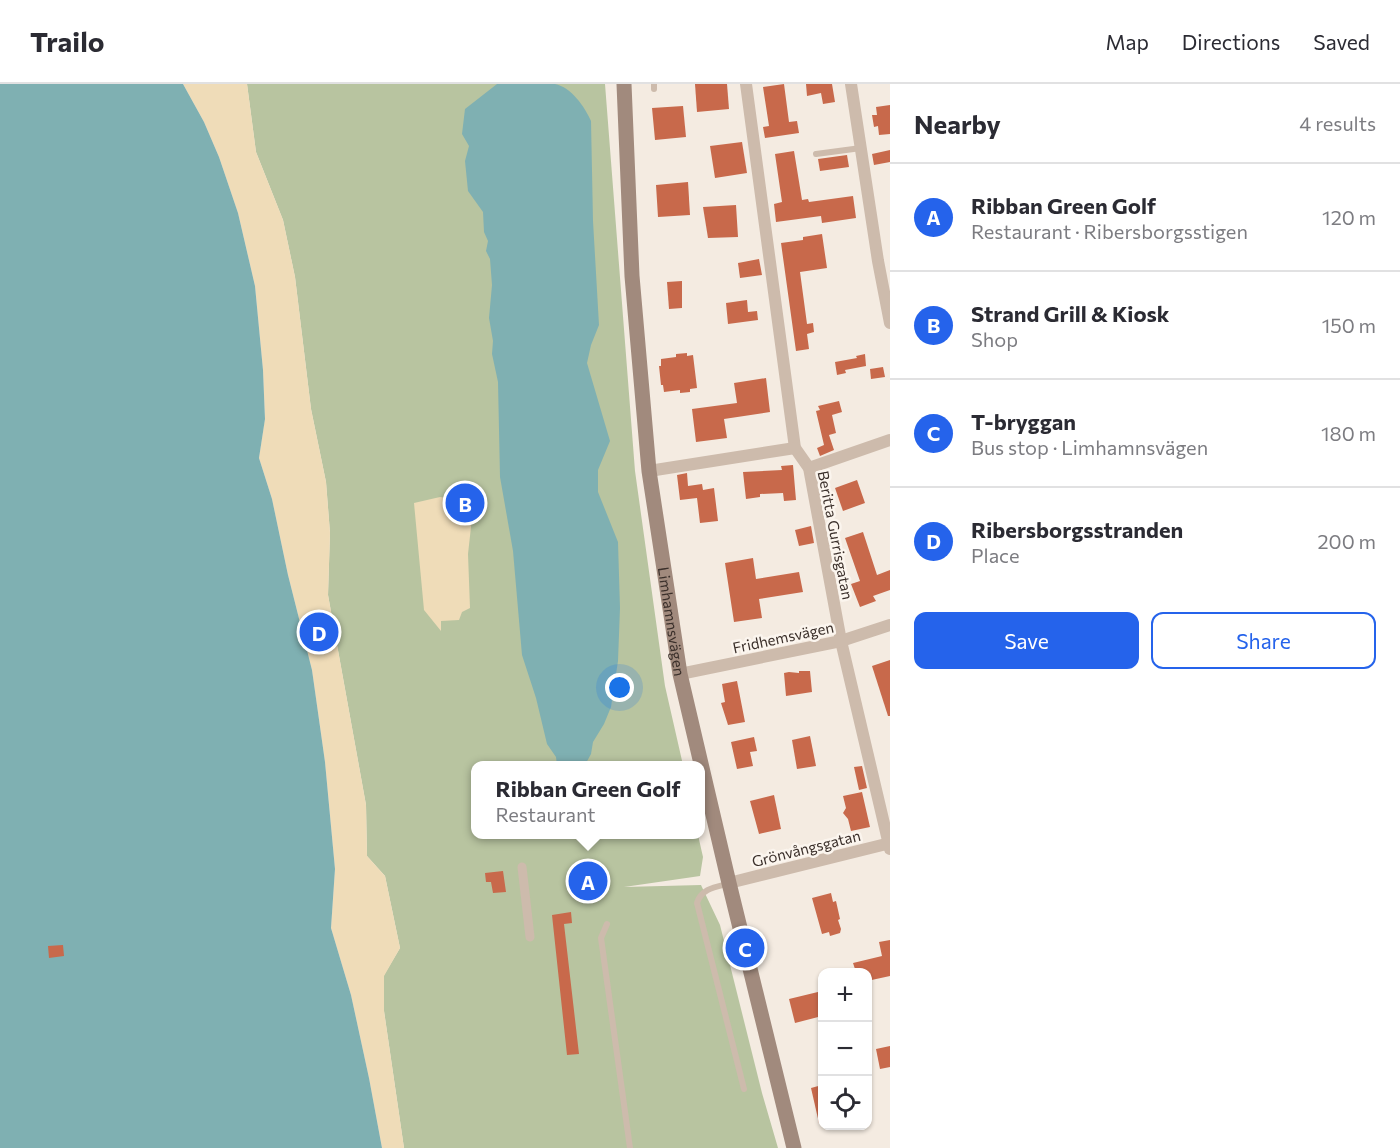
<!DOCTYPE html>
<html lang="en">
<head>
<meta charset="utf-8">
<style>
	:root { --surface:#fff; --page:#f2f2f3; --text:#2b2b33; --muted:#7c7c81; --line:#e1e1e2; --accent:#2563eb }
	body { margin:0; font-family:Commissioner,sans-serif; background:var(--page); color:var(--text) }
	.controls { position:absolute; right:18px; bottom:18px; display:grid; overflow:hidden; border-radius:12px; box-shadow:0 2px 4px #0004 }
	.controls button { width:54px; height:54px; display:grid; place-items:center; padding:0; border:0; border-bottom:2px solid var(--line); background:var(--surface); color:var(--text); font:30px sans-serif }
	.you { position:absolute; left:620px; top:604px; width:21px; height:21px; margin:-15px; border:4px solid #fff; border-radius:50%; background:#1a73e8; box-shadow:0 0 0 9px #1a73e833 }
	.badge { display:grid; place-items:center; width:39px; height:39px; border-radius:50%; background:var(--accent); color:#fff; font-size:20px; font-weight:700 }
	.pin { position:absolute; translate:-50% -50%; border:3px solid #fff; box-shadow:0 2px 6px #0006 }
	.popup { position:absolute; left:471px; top:677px; width:234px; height:78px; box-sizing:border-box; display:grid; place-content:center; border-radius:12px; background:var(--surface); filter:drop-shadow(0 2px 4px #0005); font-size:20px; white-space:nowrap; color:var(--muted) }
	.popup b { font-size:22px; color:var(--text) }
	.popup::after { content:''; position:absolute; left:50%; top:100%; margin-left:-12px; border:12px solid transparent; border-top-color:var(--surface) }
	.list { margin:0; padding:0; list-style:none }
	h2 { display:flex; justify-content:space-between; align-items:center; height:78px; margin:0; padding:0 24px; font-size:26px }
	h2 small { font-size:20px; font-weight:400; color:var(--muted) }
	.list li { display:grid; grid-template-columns:39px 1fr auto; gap:18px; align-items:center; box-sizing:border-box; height:108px; padding:0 24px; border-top:2px solid var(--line) }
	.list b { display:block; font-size:22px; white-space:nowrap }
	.list p { margin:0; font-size:20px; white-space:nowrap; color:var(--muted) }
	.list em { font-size:20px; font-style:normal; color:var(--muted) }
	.actions { display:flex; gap:12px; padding:18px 24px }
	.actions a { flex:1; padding:14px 0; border:2px solid var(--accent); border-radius:12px; text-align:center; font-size:21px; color:var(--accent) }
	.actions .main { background:var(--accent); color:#fff }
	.icon { flex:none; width:33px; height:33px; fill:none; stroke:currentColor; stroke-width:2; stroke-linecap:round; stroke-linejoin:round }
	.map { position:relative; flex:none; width:890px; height:1064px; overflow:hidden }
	header { display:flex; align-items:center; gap:36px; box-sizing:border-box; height:84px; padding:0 30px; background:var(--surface); border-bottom:2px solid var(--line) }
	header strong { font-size:28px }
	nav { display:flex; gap:33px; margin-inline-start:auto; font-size:21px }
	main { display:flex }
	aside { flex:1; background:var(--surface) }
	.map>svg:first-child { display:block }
	.green { fill:#b8c4a0 }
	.sand { fill:#efdcb8 }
	.water { fill:#7fb0b2 }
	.building { fill:#c8694b }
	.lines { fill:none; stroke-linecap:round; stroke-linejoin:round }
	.service { stroke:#cdbbac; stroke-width:6 }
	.pedestrian { stroke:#cdbbac; stroke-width:9 }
	.minor { stroke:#cdbbac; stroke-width:12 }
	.secondary { stroke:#a18a7d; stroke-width:15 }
	.labels { text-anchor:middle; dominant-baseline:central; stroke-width:5; stroke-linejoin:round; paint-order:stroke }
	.street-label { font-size:15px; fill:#3b302b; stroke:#fbf5ee }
</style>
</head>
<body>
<header>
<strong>Trailo</strong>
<nav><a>Map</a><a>Directions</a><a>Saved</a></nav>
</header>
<main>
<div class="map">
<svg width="890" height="1064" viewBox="0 0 890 1064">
	<rect width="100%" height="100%" fill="#f4ebe1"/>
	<polygon class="green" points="247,0 605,0 635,387 665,602 683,681 476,682 476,750 698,751 703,773 700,792 624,803 701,801 720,841 762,1009 778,1064 404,1064 384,927 384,891 400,864 385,792 367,772 366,721 328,511 330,449 326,398 311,325 295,193 283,136 256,68"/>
	<g class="sand">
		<polygon points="183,0 247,0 256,68 283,136 295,193 311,325 326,398 330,449 328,511 366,721 367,772 385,792 400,864 384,892 384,927 404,1064 382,1064 369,994 351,911 331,844 335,785 325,678 312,586 288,491 272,415 259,374 265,334 263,286 255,202 238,129 219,73 204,38"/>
		<polygon points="440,413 458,416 459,429 472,434 468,470 470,524 462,528 459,536 441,537 441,547 424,526 414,419"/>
	</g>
	<g class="water">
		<polygon points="0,0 183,0 204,38 219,73 238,129 255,202 263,286 265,335 259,374 272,415 288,491 312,586 325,678 335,785 331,844 351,911 369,994 382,1064 0,1064"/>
		<path d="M497,0c17,0 41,0 58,0 16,3 30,23 36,37l2,100 6,104 -8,20 -4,18 23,78 -12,29v22l20,50 2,66 -2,53 -7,46 -7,17 -11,18 -2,12 -6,11h-28l-1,-8 -9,-13 -11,-46 -14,-43 -9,-104 -13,-74 -2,-95 -6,-28 1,-13 -4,-23 3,-33 -2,-26 -4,-8 2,-10 -4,-9 -1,-20 -15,-21 -3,-30 4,-15 -7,-12 3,-25z"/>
	</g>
	<g class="building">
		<polygon points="695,0 727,0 729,25 697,28"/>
		<polygon points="784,0 789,38 797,37 799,49 765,54 763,43 769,42 763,3"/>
		<polygon points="806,0 832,0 835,18 823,20 821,9 807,12"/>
		<polygon points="890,21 890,50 879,51 878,42 874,43 872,31 877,31 876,23"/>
		<polygon points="683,22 686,53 655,56 652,24"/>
		<polygon points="742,58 747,89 715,94 710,62"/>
		<polygon points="890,66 890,78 874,81 872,70"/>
		<polygon points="794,67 802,116 808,115 809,118 853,112 856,134 822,139 821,132 776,138 774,120 782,118 775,70"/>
		<polygon points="847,71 849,83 820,87 818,75"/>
		<polygon points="688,98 690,131 658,133 656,101"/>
		<polygon points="736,121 738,153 708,154 703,123"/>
		<polygon points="822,150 827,184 800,188 807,240 813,239 814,248 807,250 809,265 796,267 781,159 803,156 803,153"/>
		<polygon points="759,175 762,191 740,194 738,179"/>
		<polygon points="682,197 682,224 669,225 667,198"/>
		<polygon points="747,216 748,228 757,227 758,236 728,240 726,219"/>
		<polygon points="687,269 687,272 693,271 697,304 690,305 690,308 680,309 680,306 664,308 663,301 661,301 659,282 661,282 661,275 676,273 676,270"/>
		<polygon points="865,270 866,282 845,286 846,289 837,291 835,278 857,274 856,272"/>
		<polygon points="883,283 885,293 871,295 870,285"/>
		<polygon points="766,294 770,328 724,335 727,354 696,358 692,325 737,319 734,299"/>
		<polygon points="839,317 842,328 832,331 836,349 829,351 834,366 820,372 817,364 824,361 816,327 820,326 818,322"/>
		<polygon points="793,381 796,416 784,417 783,409 760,410 760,413 746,415 743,388 782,386 781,382"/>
		<polygon points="687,389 688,402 702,400 703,406 714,404 718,437 700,439 697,414 680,416 677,391"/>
		<polygon points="857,396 865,419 843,427 835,404"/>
		<polygon points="468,408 471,429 462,430 459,409"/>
		<polygon points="811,442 814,459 799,462 795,446"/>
		<polygon points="863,448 877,491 890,486 890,506 873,512 876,517 860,523 851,500 860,497 845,454"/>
		<polygon points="753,474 756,495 799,488 803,508 759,515 762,534 734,538 725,479"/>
		<polygon points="890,576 890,632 888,632 872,582"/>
		<polygon points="799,587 810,587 812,608 786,612 784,589 789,588 799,589"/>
		<polygon points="737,597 745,638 728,641 721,619 725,618 722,600"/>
		<polygon points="810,652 816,682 797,685 792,656"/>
		<polygon points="754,653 757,667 750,668 753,682 737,685 731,658"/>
		<polygon points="862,682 867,704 859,706 854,683"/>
		<polygon points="862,708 870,743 851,747 848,735 843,729 846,724 843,712"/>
		<polygon points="774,711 781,745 759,750 750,717"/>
		<polygon points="503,787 506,808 493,809 491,798 486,798 485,789"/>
		<polygon points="599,788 601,800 584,802 582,790"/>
		<polygon points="831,809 833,818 836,817 840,835 838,836 841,845 840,849 830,852 829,848 822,850 812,814"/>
		<polygon points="571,828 572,839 564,840 579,970 567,971 552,831"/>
		<polygon points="890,856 890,892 867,897 867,888 856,888 853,879 882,872 879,858"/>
		<polygon points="63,861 64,872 49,874 48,862"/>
		<polygon points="822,907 822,932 795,939 789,915"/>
		<polygon points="890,962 890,983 880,985 876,965"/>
		<polygon points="822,1001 822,1038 819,1039 811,1004"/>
	</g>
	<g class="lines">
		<g class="service">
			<polyline points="654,5 654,0"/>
			<polyline points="816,70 861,64"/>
			<path d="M727,800c-12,3 -26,5 -30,19l47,186"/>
			<polyline points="607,840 601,854 630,1064"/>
		</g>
		<polyline class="pedestrian" points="522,783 530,853"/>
		<g class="minor">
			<polyline points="746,0 795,364 809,384 841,557 890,765"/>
			<polyline points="851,0 878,177 890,239"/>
			<polyline points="809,384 890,356"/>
			<polyline points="649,387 795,364"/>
			<polyline points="680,590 841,557 890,541"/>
			<polyline points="729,799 890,759"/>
		</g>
		<path class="secondary" id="s1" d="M624,0l8,192 17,195 31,203 49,209 65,265"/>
	</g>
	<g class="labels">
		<g class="street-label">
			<text transform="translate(836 451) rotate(79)">Beritta Gurrisgatan</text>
			<text stroke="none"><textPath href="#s1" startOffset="540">Limhamnsvägen</textPath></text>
			<text transform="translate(783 553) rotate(-12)">Fridhemsvägen</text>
			<text transform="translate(806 764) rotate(-14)">Grönvångsgatan</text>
		</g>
	</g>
</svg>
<div class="controls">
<button>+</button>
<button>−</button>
<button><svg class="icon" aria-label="locate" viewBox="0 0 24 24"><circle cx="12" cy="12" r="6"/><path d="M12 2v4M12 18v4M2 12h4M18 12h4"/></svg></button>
</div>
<div class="you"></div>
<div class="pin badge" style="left:588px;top:797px">A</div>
<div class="popup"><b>Ribban Green Golf</b>Restaurant</div>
<div class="pin badge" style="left:465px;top:419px">B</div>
<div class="pin badge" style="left:745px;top:864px">C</div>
<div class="pin badge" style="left:319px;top:548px">D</div>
</div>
<aside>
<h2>Nearby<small>4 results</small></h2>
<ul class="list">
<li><span class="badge">A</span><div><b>Ribban Green Golf</b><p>Restaurant · Ribersborgsstigen</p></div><em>120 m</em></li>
<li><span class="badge">B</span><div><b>Strand Grill &amp; Kiosk</b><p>Shop</p></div><em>150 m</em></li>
<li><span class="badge">C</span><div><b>T-bryggan</b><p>Bus stop · Limhamnsvägen</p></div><em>180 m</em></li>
<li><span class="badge">D</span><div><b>Ribersborgsstranden</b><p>Place</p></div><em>200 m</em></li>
</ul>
<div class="actions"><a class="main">Save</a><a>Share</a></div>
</aside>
</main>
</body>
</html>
